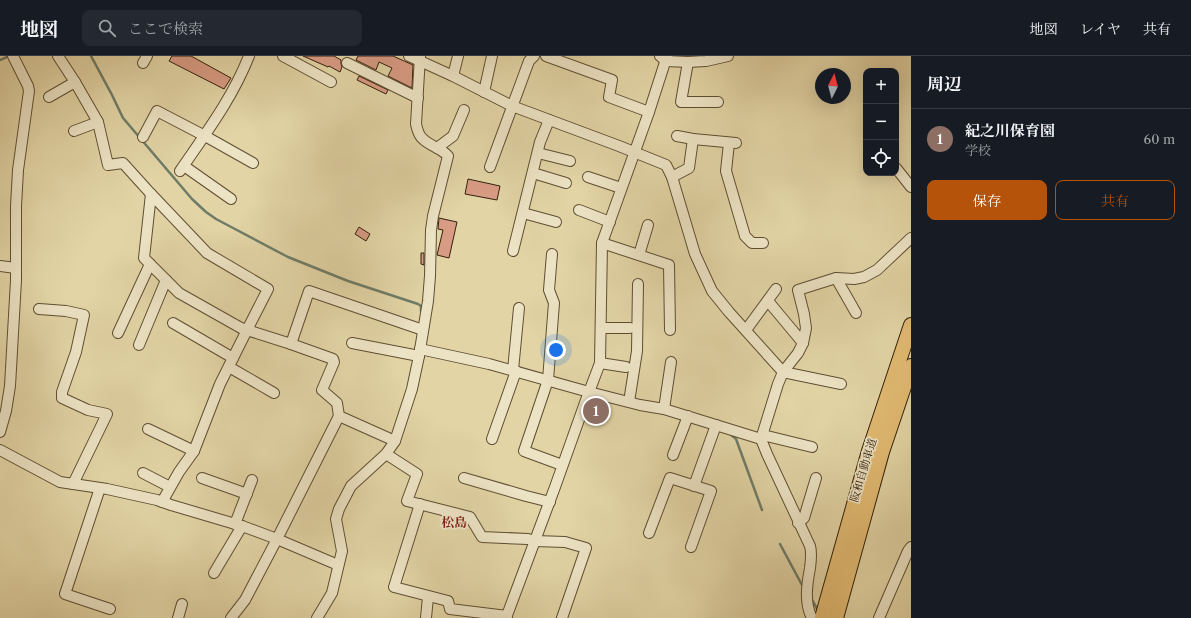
<!DOCTYPE html>
<html lang="ja">
<head>
<meta charset="utf-8">
<style>
	:root { --surface:#171b24; --page:#242831; --text:#f1f3f6; --muted:#9ea1a6; --line:#363941; --accent:#b45309 }
	body { margin:0; font-family:"Libre Caslon Text","Noto Serif JP",serif; background:var(--page); color:var(--text) }
	.controls { position:absolute; right:12px; top:12px; display:grid; overflow:hidden; border-radius:8px; box-shadow:0 4px 16px #0002 }
	.controls button { width:36px; height:36px; display:grid; place-items:center; padding:0; border:0; border-bottom:1px solid var(--line); background:var(--surface); color:var(--text); font:20px sans-serif }
	.compass { position:absolute; left:815px; top:12px; width:36px; height:36px; border-radius:50%; background:var(--surface); box-shadow:0 4px 16px #0002; rotate:6deg }
	.you { position:absolute; left:556px; top:294px; width:14px; height:14px; margin:-10px; border:3px solid #fff; border-radius:50%; background:#1a73e8; box-shadow:0 0 0 6px #1a73e833 }
	.badge { display:grid; place-items:center; width:26px; height:26px; border-radius:50%; background:var(--accent); color:#fff; font-size:13px; font-weight:700 }
	.pin { position:absolute; translate:-50% -50%; border:2px solid #fff; box-shadow:0 1px 4px #0006 }
	.list { margin:0; padding:0; list-style:none }
	h2 { display:flex; justify-content:space-between; align-items:center; height:52px; margin:0; padding:0 16px; font-size:17px }
	h2 small { font-size:13px; font-weight:400; color:var(--muted) }
	.list li { display:grid; grid-template-columns:26px 1fr auto; gap:12px; align-items:center; box-sizing:border-box; height:60px; padding:0 16px; border-top:1px solid var(--line) }
	.list b { display:block; font-size:15px; white-space:nowrap }
	.list p { margin:0; font-size:13px; white-space:nowrap; color:var(--muted) }
	.list em { font-size:13px; font-style:normal; color:var(--muted) }
	.actions { display:flex; gap:8px; padding:12px 16px }
	.actions a { flex:1; padding:9px 0; border:1px solid var(--accent); border-radius:8px; text-align:center; font-size:14px; color:var(--accent) }
	.actions .main { background:var(--accent); color:#fff }
	.icon { flex:none; width:22px; height:22px; fill:none; stroke:currentColor; stroke-width:2; stroke-linecap:round; stroke-linejoin:round }
	.map { position:relative; flex:none; width:911px; height:562px; overflow:hidden }
	header { display:flex; align-items:center; gap:24px; box-sizing:border-box; height:56px; padding:0 20px; background:var(--surface); border-bottom:1px solid var(--line) }
	header strong { font-size:19px }
	nav { display:flex; gap:22px; margin-inline-start:auto; font-size:14px }
	.search { width:280px; height:36px; background:var(--page); display:flex; align-items:center; gap:10px; box-sizing:border-box; padding:0 14px; border-radius:8px; color:var(--muted); font-size:15px }
	main { display:flex }
	aside { flex:1; background:var(--surface) }
	.map>svg:first-child { display:block }
	.lines { fill:none; stroke-linecap:round; stroke-linejoin:round }
	.stream { stroke:#6e7c68; stroke-width:2.5 }
	.building { fill:#d89b84; stroke:#33210c }
	.minor-casing { stroke:#5f4e32; stroke-width:12 }
	.highway-casing { stroke:#33210c; stroke-width:16 }
	.minor { stroke:#ece3c4; stroke-width:10 }
	.highway { stroke:#e1ba72; stroke-width:14 }
	.labels { text-anchor:middle; dominant-baseline:central; stroke-width:3.5; stroke-linejoin:round; paint-order:stroke }
	.street-label { font-size:11px; fill:#33210c; stroke:#ece3c4 }
	.quarter-label { font-size:13px; font-weight:bold; fill:#7a1f14; stroke:#ece3c4 }
</style>
</head>
<body>
<header>
<strong>地図</strong>
<div class="search"><svg class="icon" aria-label="search" viewBox="0 0 24 24"><circle cx="10" cy="10" r="6"/><path d="M15 15l6 6"/></svg>ここで検索</div>
<nav><a>地図</a><a>レイヤ</a><a>共有</a></nav>
</header>
<main>
<div class="map">
<svg width="911" height="562" viewBox="0 0 911 562">
	<rect width="100%" height="100%" fill="#e2d4a5"/>
	<filter id="stains"><feTurbulence type="fractalNoise" baseFrequency=".005" numOctaves="4"/><feColorMatrix values="0 0 0 0 .2 0 0 0 0 .09 0 0 0 0 .02 0 0 0 .5 -.17"/></filter>
	<radialGradient id="worn" r=".72"><stop offset=".6" stop-color="#630" stop-opacity="0"/><stop offset="1" stop-color="#630" stop-opacity=".3"/></radialGradient>
	<g class="lines">
		<g class="stream">
			<polyline points="91,0 112,39 123,62 192,143 206,156 216,163 288,201 348,225 418,248 421,250 421,255"/>
			<polyline points="0,4 9,0"/>
			<polyline points="592,342 608,346"/>
			<polyline points="730,378 736,383 762,454"/>
			<polyline points="780,488 802,529"/>
			<polyline points="812,544 819,556"/>
		</g>
	</g>
	<g class="building">
		<polygon points="172,0 191,0 231,22 224,33 169,5"/>
		<polygon points="303,0 334,0 341,4 341,8 342,11 340,16 329,10 328,11"/>
		<polygon points="358,0 393,0 413,9 412,32 388,20 392,12 379,6 376,14 356,4"/>
		<polygon points="359,20 388,34 386,38 357,24"/>
		<polygon points="468,123 500,130 497,144 465,138"/>
		<polygon points="439,162 457,166 449,202 437,199 443,174 438,173"/>
		<polygon points="359,171 370,178 366,185 355,178"/>
		<polygon points="421,197 424,197 424,209 421,208"/>
	</g>
	<g class="lines">
		<g class="minor-casing">
			<g id="minor">
				<polyline points="58,0 75,26 98,66 108,109 123,107 151,138"/>
				<polyline points="283,0 331,26"/>
				<polyline points="409,0 453,20 512,50 619,90 666,109 672,121 695,198 712,235 729,256 783,316 841,328"/>
				<polyline points="546,0 612,24 609,41 649,56"/>
				<polyline points="660,0 666,5 688,6 706,5 728,0"/>
				<polyline points="688,6 681,46 718,46"/>
				<polyline points="143,7 147,0"/>
				<polyline points="347,7 418,42"/>
				<polyline points="453,20 458,0"/>
				<polyline points="484,36 492,0"/>
				<polyline points="49,41 75,26"/>
				<polyline points="74,75 98,66"/>
				<polyline points="677,80 693,83 736,87"/>
				<polyline points="143,81 157,55 205,80 253,107"/>
				<polyline points="729,87 726,115 745,180 752,187 763,187"/>
				<polyline points="437,92 453,80 464,54"/>
				<polyline points="538,97 570,105"/>
				<polyline points="184,110 231,143"/>
				<polyline points="490,111 529,5 534,0"/>
				<polyline points="896,112 911,131"/>
				<path d="M180,115c26,-38 52,-72 69,-115"/>
				<polyline points="533,117 566,127"/>
				<polyline points="588,121 621,132"/>
				<polyline points="672,121 689,112 693,83"/>
				<polyline points="579,154 610,166"/>
				<polyline points="523,157 556,166"/>
				<polyline points="602,187 669,209 670,274"/>
				<polyline points="513,195 540,86 549,64"/>
				<polyline points="552,198 549,234 554,247 548,324 524,395 562,409"/>
				<polyline points="639,199 648,169"/>
				<polyline points="0,210 16,212"/>
				<polyline points="836,222 856,257"/>
				<polyline points="768,245 803,287"/>
				<polyline points="39,253 66,255 84,259 76,296 62,336 62,342 88,354 107,358 73,428"/>
				<polyline points="601,272 630,272"/>
				<polyline points="746,274 776,233"/>
				<polyline points="118,277 150,208"/>
				<polyline points="352,287 419,300"/>
				<polyline points="291,288 333,303 334,306 322,334 337,347 339,360 395,385"/>
				<polyline points="139,289 166,224"/>
				<polyline points="420,293 489,308 589,336 640,349 664,353 761,383"/>
				<polyline points="233,302 247,274 241,272 179,237 144,202 151,138 207,197 268,233 247,274 291,288 309,235 423,274"/>
				<polyline points="600,307 626,311"/>
				<polyline points="229,311 274,337"/>
				<polyline points="513,314 519,252"/>
				<polyline points="629,346 637,295 638,228"/>
				<polyline points="664,353 671,306"/>
				<polyline points="148,373 194,395"/>
				<polyline points="0,376 6,355 10,330 16,224 16,150 18,114 29,35 28,30 13,0"/>
				<polyline points="763,379 812,391"/>
				<polyline points="492,383 516,315"/>
				<polyline points="0,394 60,426 107,433 157,444 171,449 242,470 277,483 338,509"/>
				<polyline points="386,398 417,418 407,445 470,461 482,481 528,483 535,485 565,486 586,492 562,562"/>
				<polyline points="673,399 688,360"/>
				<polyline points="143,417 170,431"/>
				<polyline points="202,422 247,438"/>
				<polyline points="464,422 526,440 550,446"/>
				<polyline points="694,430 716,369"/>
				<polyline points="100,432 65,538 110,553"/>
				<polyline points="162,446 179,416 194,395 220,328 233,302 173,267"/>
				<polyline points="420,448 394,531 448,545 450,553 507,560"/>
				<polyline points="798,467 804,462 816,422"/>
				<polyline points="235,468 252,424"/>
				<polyline points="649,477 670,422 711,435 691,491"/>
				<polyline points="214,517 242,470"/>
				<polyline points="178,562 182,548"/>
				<polyline points="231,562 245,544 277,483 339,360"/>
				<path d="M317,562l15,-25 10,-42 -6,-32 3,-10 12,-23 35,-32 9,-13 17,-52 7,-33 9,-55 2,-25 1,-46 2,-14 15,-60c-7,-8 -18,-10 -25,-17 -4,-3 -6,-10 -7,-15l4,-68"/>
				<polyline points="426,562 428,541"/>
				<polyline points="506,562 555,431 586,344 600,307 602,187 649,56 667,0"/>
				<path d="M812,562c-8,-15 -5,-34 -2,-50 1,-8 2,-15 0,-22l-43,-92 -6,-15 17,-55 5,-12 15,-19 5,-10 3,-15 -2,-14 -6,-24 38,-12 18,1 10,-2 13,-7 34,-32"/>
				<polyline points="879,562 908,495 911,491"/>
			</g>
		</g>
		<g class="highway-casing">
			<g id="highway">
				<polyline points="822,562 869,395 911,269"/>
				<polyline points="836,562 882,396 911,310"/>
			</g>
		</g>
		<use href="#minor" class="minor"/>
		<use href="#highway" class="highway"/>
	</g>
	<g class="labels">
		<g class="street-label">
			<text transform="translate(863 414) rotate(-73)">阪和自動車道</text>
		</g>
		<g class="quarter-label">
			<text x="454" y="466">松島</text>
		</g>
	</g>
	<rect width="100%" height="100%" filter="url(#stains)"/>
	<rect width="100%" height="100%" fill="url(#worn)"/>
</svg>
<div class="controls">
<button>+</button>
<button>−</button>
<button><svg class="icon" aria-label="locate" viewBox="0 0 24 24"><circle cx="12" cy="12" r="6"/><path d="M12 2v4M12 18v4M2 12h4M18 12h4"/></svg></button>
</div>
<svg class="compass" viewBox="-18 -18 36 36"><path d="M0-13l5 13h-10z" fill="#e53935"/><path d="M0 13l5-13h-10z" fill="#9ea1a6"/></svg>
<div class="you"></div>
<div class="pin badge" style="left:596px;top:355px;background:#8d6e63">1</div>
</div>
<aside>
<h2>周辺<small></small></h2>
<ul class="list">
<li><span class="badge" style="background:#8d6e63">1</span><div><b>紀之川保育園</b><p>学校</p></div><em>60 m</em></li>
</ul>
<div class="actions"><a class="main">保存</a><a>共有</a></div>
</aside>
</main>
</body>
</html>
